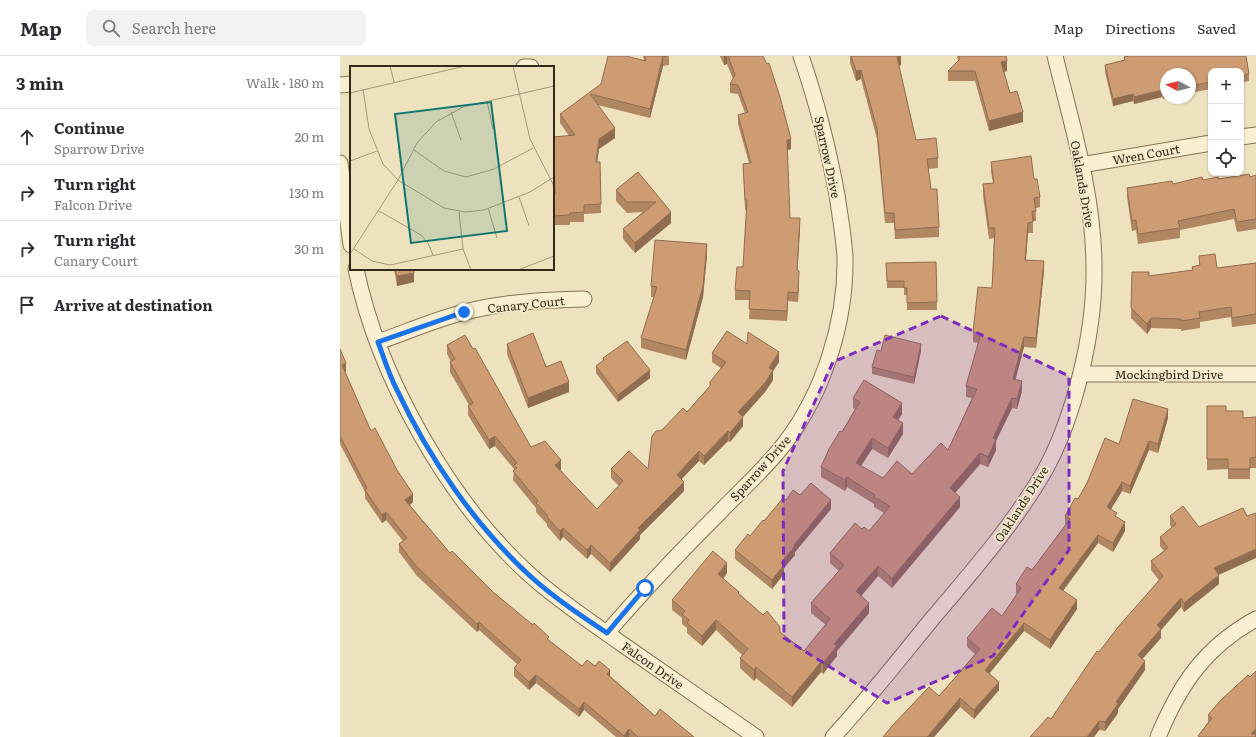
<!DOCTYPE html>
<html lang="en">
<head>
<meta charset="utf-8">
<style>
	:root { --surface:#fff; --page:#f2f2f3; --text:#2b2b33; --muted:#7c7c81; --line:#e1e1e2 }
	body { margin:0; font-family:Literata,serif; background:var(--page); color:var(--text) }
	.controls { position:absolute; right:12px; top:12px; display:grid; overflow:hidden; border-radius:8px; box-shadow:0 1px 3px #0004 }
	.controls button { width:36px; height:36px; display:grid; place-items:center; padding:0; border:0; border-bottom:1px solid var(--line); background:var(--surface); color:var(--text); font:20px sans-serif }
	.compass { position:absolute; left:820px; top:12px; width:36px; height:36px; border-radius:50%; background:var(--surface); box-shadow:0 1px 3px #0004; rotate:277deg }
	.stop { position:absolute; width:12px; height:12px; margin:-9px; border:3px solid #1a73e8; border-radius:50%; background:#fff }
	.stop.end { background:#1a73e8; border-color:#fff; box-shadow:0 1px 4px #0008 }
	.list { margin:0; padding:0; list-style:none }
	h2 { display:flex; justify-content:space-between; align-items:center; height:52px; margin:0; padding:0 16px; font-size:17px }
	h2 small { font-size:13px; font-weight:400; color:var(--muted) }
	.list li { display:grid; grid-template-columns:26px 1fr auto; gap:12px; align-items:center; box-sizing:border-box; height:56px; padding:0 16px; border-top:1px solid var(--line) }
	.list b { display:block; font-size:15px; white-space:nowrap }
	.list p { margin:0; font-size:13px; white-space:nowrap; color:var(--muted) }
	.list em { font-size:13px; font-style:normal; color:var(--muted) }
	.icon { flex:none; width:22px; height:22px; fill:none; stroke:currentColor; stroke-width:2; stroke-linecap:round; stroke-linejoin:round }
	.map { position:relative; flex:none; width:916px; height:681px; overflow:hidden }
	header { display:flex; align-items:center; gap:24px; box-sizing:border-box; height:56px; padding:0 20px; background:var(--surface); border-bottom:1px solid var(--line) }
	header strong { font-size:19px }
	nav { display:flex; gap:22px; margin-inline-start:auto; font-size:14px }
	.search { width:280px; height:36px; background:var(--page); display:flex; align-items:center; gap:10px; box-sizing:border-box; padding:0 14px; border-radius:8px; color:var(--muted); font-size:15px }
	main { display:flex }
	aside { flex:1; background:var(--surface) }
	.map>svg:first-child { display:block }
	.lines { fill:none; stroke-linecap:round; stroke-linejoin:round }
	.street-casing { stroke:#867256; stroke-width:17 }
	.street { stroke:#f9efd1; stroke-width:15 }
	.wall { fill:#b08663 }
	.shaded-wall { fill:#906d50 }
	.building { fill:#cd9c73; stroke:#906d50 }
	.route { stroke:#1a73e8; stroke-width:5 }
	.marked { fill:#7b2cbf; fill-opacity:0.2; stroke:#7b2cbf; stroke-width:3; stroke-dasharray:8 5; stroke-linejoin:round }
	.labels { text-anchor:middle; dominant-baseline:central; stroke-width:3.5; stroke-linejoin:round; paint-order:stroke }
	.street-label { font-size:12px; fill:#35291b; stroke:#f5ebcd }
	.inset-road { fill:none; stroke:#a4987d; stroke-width:1 }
	.view { fill:#0f766e; fill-opacity:0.15; stroke:#0f766e; stroke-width:2 }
	.inset-edge { fill:none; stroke:#35291b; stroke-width:2 }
</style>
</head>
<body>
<header>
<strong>Map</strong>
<div class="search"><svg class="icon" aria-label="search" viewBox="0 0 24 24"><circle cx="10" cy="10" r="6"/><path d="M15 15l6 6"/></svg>Search here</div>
<nav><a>Map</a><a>Directions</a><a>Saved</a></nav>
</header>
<main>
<aside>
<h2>3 min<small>Walk · 180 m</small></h2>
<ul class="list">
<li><svg class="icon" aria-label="ahead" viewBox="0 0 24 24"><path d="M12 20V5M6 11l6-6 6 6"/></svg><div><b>Continue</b><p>Sparrow Drive</p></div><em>20 m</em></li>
<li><svg class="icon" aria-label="right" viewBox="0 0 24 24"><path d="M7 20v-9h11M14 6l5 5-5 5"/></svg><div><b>Turn right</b><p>Falcon Drive</p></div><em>130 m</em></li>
<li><svg class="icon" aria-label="right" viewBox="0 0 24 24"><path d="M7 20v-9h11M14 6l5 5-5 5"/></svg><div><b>Turn right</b><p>Canary Court</p></div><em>30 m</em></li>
<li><svg class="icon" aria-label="arrive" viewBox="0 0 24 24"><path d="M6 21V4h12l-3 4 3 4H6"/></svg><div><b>Arrive at destination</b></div></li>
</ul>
</aside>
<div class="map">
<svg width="916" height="681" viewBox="0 0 916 681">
	<rect width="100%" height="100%" fill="#eee2be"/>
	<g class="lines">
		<g class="street-casing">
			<g id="street">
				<polyline points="184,11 191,11"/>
				<polyline points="0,29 11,28"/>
				<polyline points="901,81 916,79"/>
				<polyline points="0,107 11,189"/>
				<polyline points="741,109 871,87"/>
				<path d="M16,213c22,107 93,233 174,306 29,26 61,47 92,69 45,31 89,62 134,93"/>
				<path d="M38,286c29,-10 58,-23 87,-30 38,-10 79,-12 119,-13"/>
				<polyline points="741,318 916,318"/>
				<path d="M267,577c36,-42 73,-81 112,-120 22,-23 47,-45 66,-70 39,-51 61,-122 60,-185 -1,-21 -5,-42 -8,-63 -9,-48 -20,-93 -36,-139"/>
				<path d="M493,681c35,-38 67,-79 99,-118 40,-47 81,-94 112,-147 31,-56 51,-141 50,-204 0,-72 -22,-143 -39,-212"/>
				<path d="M818,681c22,-53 47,-90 98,-118"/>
			</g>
		</g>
		<use href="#street" class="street"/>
	</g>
	<g class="wall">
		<polygon points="303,0 329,0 329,9 323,10 310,62 258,49 275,82 259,93 257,106 260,106 261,157 244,158 244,166 230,166 230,169 213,169 213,138 215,138 214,111 213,111 213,81 229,80 220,67 220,58 304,4"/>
		<polygon points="380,0 423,0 451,93 447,94 450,162 460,172 457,214 459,224 458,246 448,245 447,265 409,263 410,244 395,244 395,234 403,211 407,153 405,154 403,108 409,107 398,68 398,59 405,57 398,38 390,37 390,28 393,23 387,8 384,9"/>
		<polygon points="510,0 561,0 561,9 559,10 576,84 598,102 598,112 588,113 591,133 599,171 599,181 555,183 554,167 545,167 537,83 521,23 516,25 510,7"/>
		<polygon points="617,0 666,0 667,15 664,16 670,37 683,66 649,75 635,25 608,25 608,15 618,5"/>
		<polygon points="789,0 906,0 909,18 909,25 901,27 901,15 871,15 871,33 850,37 850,18 826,18 826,42 827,42 823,43 822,41 794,48 793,45 773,50 765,16 765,9 784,4 784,1"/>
		<polygon points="651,106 694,123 700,141 700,151 696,152 696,165 693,165 693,177 688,177 686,204 704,215 696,292 684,291 675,324 682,335 677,353 672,352 656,385 656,394 648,411 640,408 615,437 620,451 552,532 538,520 521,540 529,557 497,595 497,600 483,618 481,616 452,651 416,622 414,625 400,612 400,602 402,599 376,574 362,590 347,577 347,572 342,568 342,562 332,554 332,544 387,517 383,523 440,576 464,595 486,569 471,557 471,547 499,515 490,507 490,497 522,473 529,475 544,457 534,451 534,448 507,431 505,435 481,421 481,411 515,353 513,352 513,342 562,358 558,364 563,378 548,402 532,393 520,410 543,422 572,418 608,394 632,342 626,341 626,330 639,287 633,286 633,276 652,232 654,182 649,183 643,139 643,128 653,127 651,116"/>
		<polygon points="298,116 331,167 295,197 283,183 283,173 303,156 287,157 276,145 276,134"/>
		<polygon points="916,119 916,173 897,176 894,163 840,174 840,182 798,188 796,174 792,175 787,141 787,132 833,128 863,124 910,121"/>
		<polygon points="367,199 363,241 346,304 301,292 301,282 314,241 311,241 311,230"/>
		<polygon points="859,200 877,212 916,207 916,268 892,271 891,261 860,266 860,272 841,275 841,273 811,272 807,278 791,262 792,216 809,220 852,214 852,211 859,210"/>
		<polygon points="596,206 597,254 567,254 567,239 564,239 564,232 547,232 546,207"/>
		<polygon points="54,213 74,213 74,226 57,230"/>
		<polygon points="167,288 206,311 229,336 188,352 167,298"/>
		<polygon points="407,288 439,306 433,314 433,324 425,336 403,361 403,370 390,386 388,385 364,409 359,405 341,423 344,435 300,479 300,483 270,516 251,498 247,503 223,481 220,485 207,470 207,468 196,456 196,452 173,424 174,413 155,390 149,393 128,359 128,350 129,349 110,316 110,306 111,306 107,298 107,289 133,293 191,391 221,414 220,414 257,453 279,430 271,422 271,413 308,413 322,374 347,356 370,330 381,312 372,306 372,297"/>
		<polygon points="0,293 6,315 5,316 31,375 73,446 70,449 110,497 153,536 209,584 242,610 255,610 270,620 315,660 354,681 276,681 244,654 239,661 196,627 189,634 174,620 174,612 177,608 139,574 137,576 77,520 59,496 59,488 63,485 46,464 42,467 25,442 25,436 0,388"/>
		<polygon points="541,295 581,295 574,328 532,318 532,311"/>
		<polygon points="263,302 310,322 278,346 256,317 256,310 263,305"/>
		<polygon points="867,350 886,355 903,362 916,361 916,412 910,412 910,423 888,423 888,413 867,414"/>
		<polygon points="828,362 818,397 809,394 790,438 782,435 771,453 777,461 785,475 773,496 758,487 723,535 737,553 710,593 684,575 649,617 659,634 634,663 620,651 594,681 543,681 599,640 635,598 627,591 627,582 662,560 677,538 676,537 676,528 692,514 726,469 725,468 725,460 738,443 779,388"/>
		<polygon points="460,439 491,453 455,496 455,499 444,512 444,518 432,533 395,503 395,494 410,480 424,465 446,444"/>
		<polygon points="830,460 879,519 879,528 844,556 841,551 821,574 821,582 802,603 805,614 778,653 778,657 765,675 759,674 754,681 690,681 711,663 759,596 819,524 811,514 811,505 824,495 820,490 820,481 832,472 830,469"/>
		<polygon points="910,621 916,681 858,681 858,680 868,666 868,659"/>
	</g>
	<g class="shaded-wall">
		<polygon points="323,0 323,10 310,62 310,53"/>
		<polygon points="384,0 387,0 387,8 384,9"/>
		<polygon points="559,0 561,0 561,9 557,11 557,1"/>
		<polygon points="667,5 667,15 661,16 661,6"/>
		<polygon points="521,14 521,23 516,25 516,15"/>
		<polygon points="822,34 822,41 794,48 794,41"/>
		<polygon points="793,38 793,45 773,50 773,43"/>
		<polygon points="683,56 683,66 649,75 649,65"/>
		<polygon points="275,72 275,82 259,93 256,116 256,106 259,83"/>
		<polygon points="451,83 451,93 447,94 447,84"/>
		<polygon points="331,156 331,167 295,197 295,187"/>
		<polygon points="460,162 460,172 457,224 457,214"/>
		<polygon points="688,167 688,177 685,214 685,204"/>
		<polygon points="367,188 367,199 363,241 346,304 346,294"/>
		<polygon points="704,205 704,215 696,292 696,282"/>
		<polygon points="459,215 459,224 458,246 458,237"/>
		<polygon points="74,217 74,226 57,230 57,220"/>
		<polygon points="448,236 448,245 447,265 447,255"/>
		<polygon points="811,262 811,272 807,278 807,268"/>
		<polygon points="684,281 684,291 673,333 673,323"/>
		<polygon points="581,288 581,295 574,328 574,321"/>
		<polygon points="439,296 439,306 430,320 433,314 433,324 425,336 398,366 398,356"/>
		<polygon points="6,307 6,315 2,317 2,309"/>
		<polygon points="310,314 310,322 278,346 278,339"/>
		<polygon points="682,325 682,335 677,353 677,343"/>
		<polygon points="229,326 229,336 188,352 188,342"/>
		<polygon points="672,342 672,352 656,385 656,394 648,411 648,401 653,382"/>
		<polygon points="562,347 562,358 553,372 553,361"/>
		<polygon points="828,353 828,362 818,397 818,388"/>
		<polygon points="403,361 403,370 390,386 390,377"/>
		<polygon points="563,367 563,378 548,402 548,392"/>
		<polygon points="388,375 388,385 364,409 364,400"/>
		<polygon points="155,380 155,390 149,393 149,384"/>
		<polygon points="532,382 532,393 516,418 516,407"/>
		<polygon points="809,385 809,394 790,438 790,430"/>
		<polygon points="359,395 359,405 337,428 337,419"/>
		<polygon points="640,397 640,408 610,443 610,432"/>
		<polygon points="221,404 221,414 215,418 215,409"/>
		<polygon points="507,421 507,431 505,435 505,424"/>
		<polygon points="344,426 344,435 300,479 300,483 270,516 270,507 298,472"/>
		<polygon points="782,426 782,435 767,460 767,451"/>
		<polygon points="73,438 73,446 65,452 65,444"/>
		<polygon points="620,441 620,451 552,532 552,522"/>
		<polygon points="491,444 491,453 455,496 455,499 444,512 444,518 432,533 432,524 441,507 454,489"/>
		<polygon points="46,456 46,464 42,467 42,459"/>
		<polygon points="785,466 785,475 773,496 773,487"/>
		<polygon points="223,472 223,481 220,485 220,475"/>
		<polygon points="758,479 758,487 719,540 719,532"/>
		<polygon points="251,489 251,498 247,503 247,494"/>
		<polygon points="916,493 916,502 874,521 874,512"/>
		<polygon points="387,507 387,517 378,529 378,518"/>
		<polygon points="538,510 538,520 516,546 516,535"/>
		<polygon points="879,519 879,528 844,556 844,547"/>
		<polygon points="841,542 841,551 821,574 821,582 798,608 798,599 817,569"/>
		<polygon points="737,544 737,553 710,593 710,584"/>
		<polygon points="529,547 529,557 497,595 497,600 483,618 483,607 494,588"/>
		<polygon points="376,564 376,574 362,590 362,580"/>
		<polygon points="139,566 139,574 137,576 137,568"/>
		<polygon points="684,567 684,575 645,623 645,614"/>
		<polygon points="805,605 805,614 778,653 778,657 765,675 765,666 776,646"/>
		<polygon points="481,606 481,616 452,651 452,641"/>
		<polygon points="416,611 416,622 414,625 414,614"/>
		<polygon points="270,614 270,622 267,618"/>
		<polygon points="196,619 196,627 189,634 189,626"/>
		<polygon points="659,626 659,634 634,663 634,654"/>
		<polygon points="620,642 620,651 594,681 587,681"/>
		<polygon points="244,646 244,654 239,661 239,653"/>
		<polygon points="759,665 759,674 754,681 747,681"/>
		<polygon points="289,673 289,681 284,681 284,680"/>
		<polygon points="916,673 916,681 911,681 911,678"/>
	</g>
	<g class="building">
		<polygon points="268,0 286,0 306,5 305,0 326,0 323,0 310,53 250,38 275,72 259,83 256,106 260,106 261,148 244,149 244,156 230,157 230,159 213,160 213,138 215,138 214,102 213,102 213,81 235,79 220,58 261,28"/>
		<polygon points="388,0 423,0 427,8 429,7 440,41 451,83 447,84 450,162 460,162 457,214 459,215 458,237 448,236 447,255 409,253 410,235 395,234 397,211 403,211 407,144 405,144 403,108 411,107 398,59 408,56 398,29 390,28 395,19"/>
		<polygon points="511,0 559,0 557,1 576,84 596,82 598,102 587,103 591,133 597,133 599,171 555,174 554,157 545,157 537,73 521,14 516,15"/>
		<polygon points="619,0 666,0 667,5 661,6 670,37 677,35 683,56 649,65 635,15 608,15 620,3"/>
		<polygon points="789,0 906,0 909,18 901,20 901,15 871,15 871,26 850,30 850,18 826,18 826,35 823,36 822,34 794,41 793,38 773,43 765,9 785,4 784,1"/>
		<polygon points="691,100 694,123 697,123 700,141 694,142 696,155 692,155 693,166 688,167 685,204 704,205 696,282 684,281 673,323 682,325 677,343 672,342 653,382 656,383 648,401 640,397 610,432 620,441 552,522 538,510 516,535 529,547 494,588 497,590 483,607 481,606 452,641 416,611 414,614 400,602 408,593 376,564 362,580 347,567 349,564 342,558 345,555 332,544 373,495 387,507 378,518 399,536 398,537 423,559 427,555 440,571 440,576 464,595 490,563 471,547 504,509 490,497 515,467 522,473 524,471 529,475 550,450 534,441 535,439 507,421 505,424 481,411 489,393 500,375 502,376 520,346 513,342 524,324 562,347 553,361 563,367 548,392 532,382 516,407 543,422 557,405 572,418 601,387 608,394 637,333 626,330 641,277 633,276 638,231 652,232 655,172 649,172 643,128 654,127 651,106"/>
		<polygon points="298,116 331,156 295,187 283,173 316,146 287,146 276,134"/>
		<polygon points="909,118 910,121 916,119 916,163 897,166 894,153 838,165 840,172 798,178 796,164 792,165 787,132 832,125 833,128 862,121 863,124 878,121 879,123"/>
		<polygon points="315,184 367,188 363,230 346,294 301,282 317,231 311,230"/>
		<polygon points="875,198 877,212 916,207 916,258 892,262 891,251 859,256 860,262 841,265 841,263 811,262 807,268 791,252 792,216 809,216 809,220 853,214 852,211 860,209 859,200"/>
		<polygon points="596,206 597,246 567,247 567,232 564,232 564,225 547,225 546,207"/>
		<polygon points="55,213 74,213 74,217 57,220"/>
		<polygon points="387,275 407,288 408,276 439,296 429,312 433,314 425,327 398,356 403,361 390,377 388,375 364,400 359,395 337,419 344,426 298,472 300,474 270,507 251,489 247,494 223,472 220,475 207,461 208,460 196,447 198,445 173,415 177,412 174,409 177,407 155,380 149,384 128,350 133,347 110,306 115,303 107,289 125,279 133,293 135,292 191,391 205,385 221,404 215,409 257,453 283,425 271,413 289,395 308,413 312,380 316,375 322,374 343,352 347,356 370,330 370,326 386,306 372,297"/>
		<polygon points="193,277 206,311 221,305 229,326 188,342 167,288"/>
		<polygon points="545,279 581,288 574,321 532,311 537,294 541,295"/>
		<polygon points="287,285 310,314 278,339 256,310 264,304 263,302"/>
		<polygon points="0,293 6,307 2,309 31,375 35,372 57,414 73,438 65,444 110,497 112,495 153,536 193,569 194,567 209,581 207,583 242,610 247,604 255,610 259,605 270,614 267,618 315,660 320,653 354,681 298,681 289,673 284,680 244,646 239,653 196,619 189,626 174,612 181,604 139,566 137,568 77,511 59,488 67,482 46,456 42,459 25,434 27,432 0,380"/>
		<polygon points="793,343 828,353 818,388 809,385 790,430 782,426 767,451 777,457 775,460 785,466 773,487 758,479 719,532 737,544 710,584 684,567 645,614 659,626 634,654 620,642 587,681 543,681 552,670 589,631 599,640 640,593 627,582 652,552 662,560 681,532 676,528 687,511 692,514 730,463 725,460 735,442 738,443 747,427 765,382 779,388"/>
		<polygon points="867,350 886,350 886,355 903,355 903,362 916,361 916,401 910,402 910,413 888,413 888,403 867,403"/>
		<polygon points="471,427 491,444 454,489 455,490 441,507 444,509 432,524 395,494 408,478 410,480 423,464 424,465 443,442 446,444 453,434 460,439"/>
		<polygon points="843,450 859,471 903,452 907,460 916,457 916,493 874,512 879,519 844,547 841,542 817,569 821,573 798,599 805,605 776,646 778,648 765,666 759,665 747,681 690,681 708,661 711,663 757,595 759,596 778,571 823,520 811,505 828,492 820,481 836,468 830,460"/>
		<polygon points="916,615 916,673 911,678 916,678 915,681 860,681 858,680 872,662 868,659 881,644 908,619 910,621"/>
	</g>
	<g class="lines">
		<path class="route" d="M124,256l-86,30c6,16 11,33 19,48 32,68 77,134 132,185 24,22 51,40 78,58l38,-45"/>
	</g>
	<path class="marked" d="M601,260l128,60v174l-76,106 -106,47 -103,-65 -1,-167 50,-109z"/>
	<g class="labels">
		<g class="street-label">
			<text transform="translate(806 98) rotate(-10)">Wren Court</text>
			<text transform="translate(488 101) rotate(78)">Sparrow Drive</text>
			<text transform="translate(743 128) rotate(80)">Oaklands Drive</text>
			<text transform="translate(186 248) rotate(-6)">Canary Court</text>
			<text x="829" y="318">Mockingbird Drive</text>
			<text transform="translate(420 412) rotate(-48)">Sparrow Drive</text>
			<text transform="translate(681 448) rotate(-57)">Oaklands Drive</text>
			<text transform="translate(313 609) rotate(35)">Falcon Drive</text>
		</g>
	</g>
	<g transform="translate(10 10)">
		<rect width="204" height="204" fill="#eee2be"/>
		<path class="inset-road" d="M40,0l4,16M163,0l17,73 24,47M13,23l6,40 14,35 15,16 46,28 21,4 19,-2 46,-18 24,-15M0,27l115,-27M137,35l6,28M101,46l10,28M64,84l30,21 22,6 28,-8 39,-21M0,95l27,-10M169,131l10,29M138,142l9,30M29,145l42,24 7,8 5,12M109,146l4,37 8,21M4,183l18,12 18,4 73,-16M0,188l48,-74 19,-37 19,-21 27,-15 91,-21M168,204l36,-14"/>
		<path class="view" d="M141,36l16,129 -96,12 -16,-129z"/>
		<rect width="204" height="204" class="inset-edge"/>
	</g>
</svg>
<div class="controls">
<button>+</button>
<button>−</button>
<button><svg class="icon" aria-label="locate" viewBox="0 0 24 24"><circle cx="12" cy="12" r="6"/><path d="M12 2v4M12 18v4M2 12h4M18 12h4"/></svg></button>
</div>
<svg class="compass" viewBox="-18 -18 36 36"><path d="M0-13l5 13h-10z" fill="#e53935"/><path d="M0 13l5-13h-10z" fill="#7c7c81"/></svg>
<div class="stop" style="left:305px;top:532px"></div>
<div class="stop end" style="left:124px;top:256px"></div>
</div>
</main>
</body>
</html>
